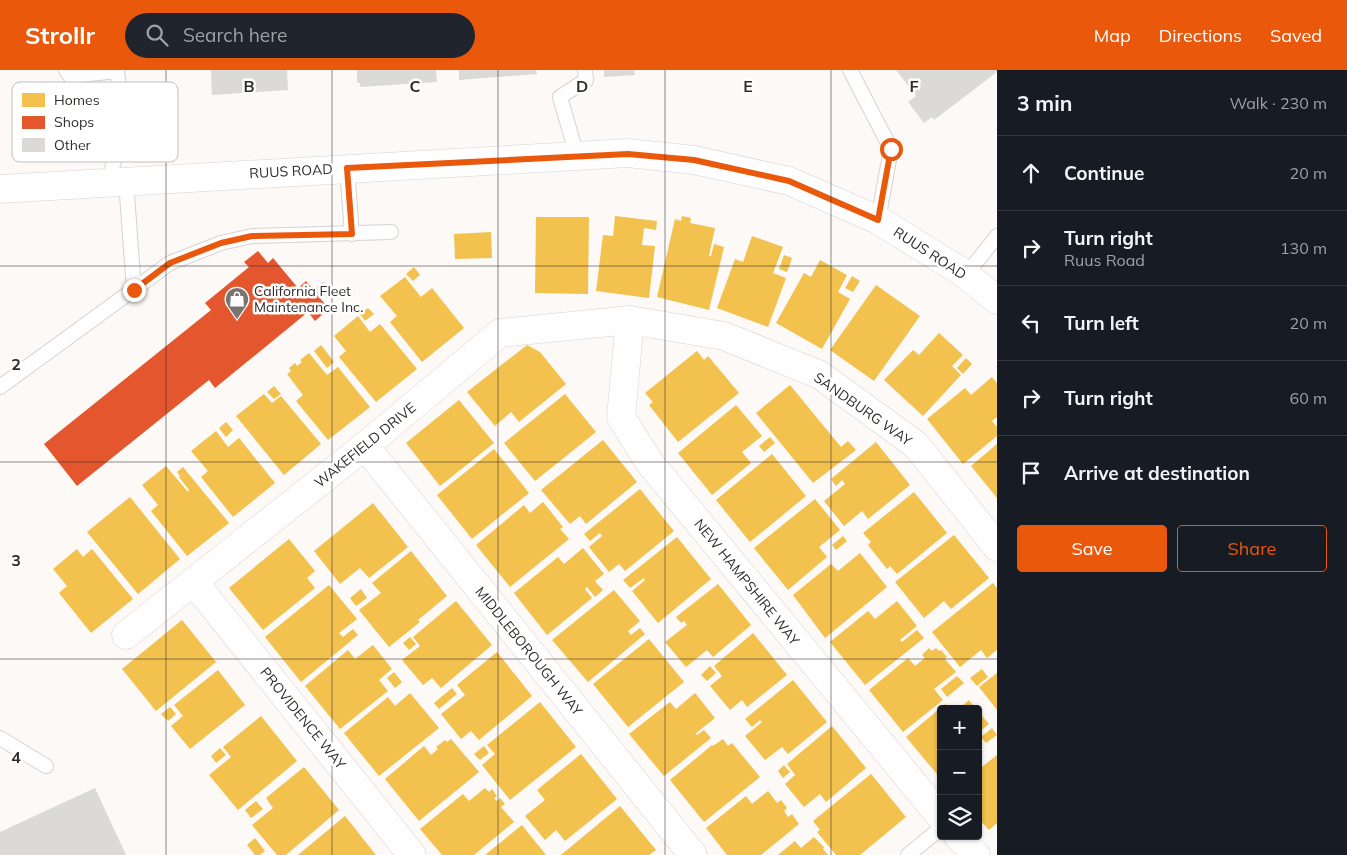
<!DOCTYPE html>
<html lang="en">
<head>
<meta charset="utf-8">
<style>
	:root { --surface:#171b24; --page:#20242c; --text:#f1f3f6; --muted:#9ea1a6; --line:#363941; --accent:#ea580c }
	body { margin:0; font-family:Mulish,sans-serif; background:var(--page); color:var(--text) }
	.controls { position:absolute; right:15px; bottom:15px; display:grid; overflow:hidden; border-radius:5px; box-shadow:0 1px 4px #0004 }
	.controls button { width:45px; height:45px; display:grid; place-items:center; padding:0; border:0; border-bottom:1px solid var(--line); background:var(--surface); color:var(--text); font:25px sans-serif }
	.stop { position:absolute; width:15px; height:15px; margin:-11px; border:4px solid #ea580c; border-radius:50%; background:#fff }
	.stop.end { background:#ea580c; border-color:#fff; box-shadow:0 1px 5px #0008 }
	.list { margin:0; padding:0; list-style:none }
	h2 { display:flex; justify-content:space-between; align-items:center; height:65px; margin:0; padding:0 20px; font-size:21px }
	h2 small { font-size:16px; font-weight:400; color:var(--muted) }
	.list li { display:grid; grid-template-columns:32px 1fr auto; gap:15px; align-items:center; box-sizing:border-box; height:75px; padding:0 20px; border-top:1px solid var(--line) }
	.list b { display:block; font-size:19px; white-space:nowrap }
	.list p { margin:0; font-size:16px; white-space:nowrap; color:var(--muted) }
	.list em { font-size:16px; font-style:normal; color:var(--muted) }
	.actions { display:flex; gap:10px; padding:15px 20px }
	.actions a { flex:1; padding:11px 0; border:1px solid var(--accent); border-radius:5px; text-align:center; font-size:18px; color:var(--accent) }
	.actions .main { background:var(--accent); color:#fff }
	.icon { flex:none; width:28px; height:28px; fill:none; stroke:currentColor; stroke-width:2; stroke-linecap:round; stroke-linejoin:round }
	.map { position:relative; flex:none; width:997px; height:785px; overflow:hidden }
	header { display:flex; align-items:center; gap:30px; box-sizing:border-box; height:70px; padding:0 25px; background:var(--accent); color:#fff }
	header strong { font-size:24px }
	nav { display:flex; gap:28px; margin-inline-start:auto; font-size:18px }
	.search { width:350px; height:45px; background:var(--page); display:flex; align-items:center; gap:12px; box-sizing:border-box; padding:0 18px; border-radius:28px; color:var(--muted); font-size:19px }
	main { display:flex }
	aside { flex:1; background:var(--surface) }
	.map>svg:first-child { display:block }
	.homes { fill:#f2c14e }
	.shops { fill:#e4572e }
	.building { fill:#dcdad7 }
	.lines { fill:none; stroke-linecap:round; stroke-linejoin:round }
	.service-casing { stroke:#d6d3d1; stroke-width:16 }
	.minor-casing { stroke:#d6d3d1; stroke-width:29 }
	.tertiary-casing { stroke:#d6d3d1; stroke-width:29 }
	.service { stroke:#fffefe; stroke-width:14 }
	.minor { stroke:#fffefe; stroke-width:28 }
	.tertiary { stroke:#fffefe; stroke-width:28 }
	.route { stroke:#ea580c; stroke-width:6 }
	.grid { fill:none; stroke:#302d2b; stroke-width:1; stroke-opacity:0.55 }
	.labels { text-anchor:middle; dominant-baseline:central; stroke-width:5; stroke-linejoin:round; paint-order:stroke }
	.street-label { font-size:14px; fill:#302d2b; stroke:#fff }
	.poi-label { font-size:14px; fill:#302d2b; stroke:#fff; text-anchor:start }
	.key { fill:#fff; stroke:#c1c0bf; stroke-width:1 }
	.key-label { font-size:14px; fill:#302d2b }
	.grid-label { font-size:16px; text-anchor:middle; font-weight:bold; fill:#302d2b; stroke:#fff; stroke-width:5; stroke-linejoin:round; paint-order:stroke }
</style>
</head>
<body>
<header>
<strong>Strollr</strong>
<div class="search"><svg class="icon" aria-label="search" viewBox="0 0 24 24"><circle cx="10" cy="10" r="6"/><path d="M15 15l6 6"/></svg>Search here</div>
<nav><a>Map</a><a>Directions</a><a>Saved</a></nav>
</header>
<main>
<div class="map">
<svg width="997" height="785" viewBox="0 0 997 785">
	<rect width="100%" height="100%" fill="#fcf9f6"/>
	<g class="homes">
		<polygon points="615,146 657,151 656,160 644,158 642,175 655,176 649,228 596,221 603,165 613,166"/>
		<polygon points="682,146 691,148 690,153 715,158 709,186 711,186 714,174 724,177 709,240 657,227 675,149 681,151"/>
		<polygon points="536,147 589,147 588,224 535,223"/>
		<polygon points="491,162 492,188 455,189 454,164"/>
		<polygon points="752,166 783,177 773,203 786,208 768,257 717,238 735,189 743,192"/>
		<polygon points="784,185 792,188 787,202 779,199"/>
		<polygon points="820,190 847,205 838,222 850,229 822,279 776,253 804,203 811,207"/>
		<polygon points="414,197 420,205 413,211 406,204"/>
		<polygon points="852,206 860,211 853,222 845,218"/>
		<polygon points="405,207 421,227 432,218 464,258 422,292 390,252 397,246 380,226"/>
		<polygon points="876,215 920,246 874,311 830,280"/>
		<polygon points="368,238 374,244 365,251 360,244"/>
		<polygon points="358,246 370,262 380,254 417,299 376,332 339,287 346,281 334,266"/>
		<polygon points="939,263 963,285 952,296 961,305 923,346 884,310 913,280 919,285"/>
		<polygon points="321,275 334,292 327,298 314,281"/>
		<polygon points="527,275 540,282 566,314 519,352 511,342 495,356 467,322"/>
		<polygon points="697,281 704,290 708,286 739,323 678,372 649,335 653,332 645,323"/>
		<polygon points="309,283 327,305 338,297 370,337 328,370 296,331 303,325 287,304 291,301 289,298 295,293 297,296 302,292 300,290"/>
		<polygon points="966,288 972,294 963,304 957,298"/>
		<polygon points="992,307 997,313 997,347 992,351 997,357 997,366 963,394 927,349 965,318 971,325"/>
		<polygon points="790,315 841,377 848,371 856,380 813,413 756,343"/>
		<polygon points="274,316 281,324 274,329 267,322"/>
		<polygon points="264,324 272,333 281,326 321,374 284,405 236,346"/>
		<polygon points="565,324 596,362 535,411 504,373"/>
		<polygon points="459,330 494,373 440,416 406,373"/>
		<polygon points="736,335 762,366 742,382 751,393 712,425 678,383"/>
		<polygon points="226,352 233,360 226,367 219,358"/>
		<polygon points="216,361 228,377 239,368 275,413 233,447 201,407 208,401 191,381"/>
		<polygon points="770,367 775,373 764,382 759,376"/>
		<polygon points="603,370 637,412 586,454 580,446 570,454 541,420"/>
		<polygon points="876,372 910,415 868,449 862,441 844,456 824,431 845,414 842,410 836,416 831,409"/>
		<polygon points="997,374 997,428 971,396"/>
		<polygon points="494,379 529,423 472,469 437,425"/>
		<polygon points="772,384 806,426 750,472 716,430"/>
		<polygon points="166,396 188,422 189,420 179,407 180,406 177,402 183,397 229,453 187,486 151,441 158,435 142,415"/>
		<polygon points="640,419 674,461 625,501 619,494 609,502 589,477 602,466 600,463 590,471 584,464"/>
		<polygon points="914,422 947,463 897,504 890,496 887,499 868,475 871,472 863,463"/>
		<polygon points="130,427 180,489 138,524 87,462"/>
		<polygon points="815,429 840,460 819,477 827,487 788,520 754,478"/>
		<polygon points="543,432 563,457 560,459 569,469 510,517 476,475 524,435 530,443"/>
		<polygon points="373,433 408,477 369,508 360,498 340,514 314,481"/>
		<polygon points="954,465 989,508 951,539 944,531 924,548 895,512"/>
		<polygon points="843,466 847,471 836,480 832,475"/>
		<polygon points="677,467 711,509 658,553 632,521 645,510 644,508 630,518 623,510"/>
		<polygon points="289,469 315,501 307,508 315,518 263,560 229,518"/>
		<polygon points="583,478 604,504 595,511 603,520 595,527 587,517 585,519 592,528 547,565 514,523 558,487 564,494"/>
		<polygon points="77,479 83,487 92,479 133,529 91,563 59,523 67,516 53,499"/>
		<polygon points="411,481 447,526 418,550 420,552 389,577 359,540 381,523 372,513"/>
		<polygon points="860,483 887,517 825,568 793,525 831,494 838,501"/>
		<polygon points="993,513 997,518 997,580 987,588 981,580 960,597 932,562"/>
		<polygon points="718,514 751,555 713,587 707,580 686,597 665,572 687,555 684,551 681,553 676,547"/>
		<polygon points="329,515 357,549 339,563 343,567 353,559 358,565 301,612 265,567"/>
		<polygon points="361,519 367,528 356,536 350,528"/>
		<polygon points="614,520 640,551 628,561 631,565 640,558 645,564 588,612 552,570"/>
		<polygon points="456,531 492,575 441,618 432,608 423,615 402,590 420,576 413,567"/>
		<polygon points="897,531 917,556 900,570 902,572 917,560 924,568 865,615 830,572 868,541 875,549"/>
		<polygon points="182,550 216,592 156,641 122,599"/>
		<polygon points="753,563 787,605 747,637 742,630 730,640 710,616 722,606 714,596"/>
		<polygon points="410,567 416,574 409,580 403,573"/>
		<polygon points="649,569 684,612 628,657 593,614"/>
		<polygon points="373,575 392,599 379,610 388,621 340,659 305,616 348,580 355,589"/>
		<polygon points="929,578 932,581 936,578 939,581 941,580 947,587 945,589 956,602 934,619 943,630 903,662 869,620 908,588 915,596 925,588 922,585"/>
		<polygon points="497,582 532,626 479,670 471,661 461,669 441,644 465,625 457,615"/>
		<polygon points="710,596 716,603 707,611 701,605"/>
		<polygon points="982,599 988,607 977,616 970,608"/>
		<polygon points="218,600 245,635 190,679 171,656 183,646 174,635"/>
		<polygon points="394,602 402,612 395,618 387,608"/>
		<polygon points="997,603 997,640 979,617"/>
		<polygon points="957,606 964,613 947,627 941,619"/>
		<polygon points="793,610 827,652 788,684 782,677 765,690 745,666 762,652 760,650 752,657 745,649"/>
		<polygon points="452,618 457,624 439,639 434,633"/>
		<polygon points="410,623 439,658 379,706 344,663 388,627 395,636"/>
		<polygon points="695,623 715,648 695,664 697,665 704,660 711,668 664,706 629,664 670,632 676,639"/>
		<polygon points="969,630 976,639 959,639"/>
		<polygon points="540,632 576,677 510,730 482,695 495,684 487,675"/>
		<polygon points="945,634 949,639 941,639 941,709 906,667"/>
		<polygon points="170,637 176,644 168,651 161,644"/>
		<polygon points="978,641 989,654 978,663"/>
		<polygon points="261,646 297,691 238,740 209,705 231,687 223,677"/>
		<polygon points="832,656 866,698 826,732 820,724 804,737 785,714 795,705 787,694"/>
		<polygon points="992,658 997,665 986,673 981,667"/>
		<polygon points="451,669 479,702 419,751 385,709 424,676 431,685 438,679 436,677 445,670 447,672"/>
		<polygon points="723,669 728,676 732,673 760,707 704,752 670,710 712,675 713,676"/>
		<polygon points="484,676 489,683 480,690 474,684"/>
		<polygon points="220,678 226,685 216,693 211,686"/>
		<polygon points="581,684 617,729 565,771 556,760 545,770 525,746 545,730 537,720"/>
		<polygon points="997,685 997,753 989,760 978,748 978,700"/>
		<polygon points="784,695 790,702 783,708 778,701"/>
		<polygon points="304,697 339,740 286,785 277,785 252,755 273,738 266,728"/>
		<polygon points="871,704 906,747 860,785 836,785 817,762 820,760 813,751"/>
		<polygon points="485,718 489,722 492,719 497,726 494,728 497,731 500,728 505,734 501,737 514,752 474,785 442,785 420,759 463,724 469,731"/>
		<polygon points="768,721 777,733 781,730 787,738 784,741 788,747 792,744 799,754 761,785 727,785 706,758 746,726 752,734"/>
		<polygon points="256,731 263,739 251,748 245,740"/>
		<polygon points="620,736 656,780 649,785 561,785"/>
		<polygon points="345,746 376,785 298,785"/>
		<polygon points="522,755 546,785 485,785"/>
		<polygon points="814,767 824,777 823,779 828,785 778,785 795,771 801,778"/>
		<polygon points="255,768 265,781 260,785 255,785 247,775"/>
	</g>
	<polygon class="shops" points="258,181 268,193 273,188 298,218 306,211 329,239 315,251 308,242 215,318 209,310 77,416 44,374 211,240 205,233 249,197 244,192"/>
	<g class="building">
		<polygon points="211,0 287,0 288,20 212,25"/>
		<polygon points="357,0 436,0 437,12 360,17 360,13 357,13"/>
		<polygon points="459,0 536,0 537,4 459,10"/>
		<polygon points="604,0 634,0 635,5 604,7"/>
		<polygon points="896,0 997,0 997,2 934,50 932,47 924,53 908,32 916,26"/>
		<polygon points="323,211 331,220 321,229 314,220"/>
		<polygon points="95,718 126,785 0,785 0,762"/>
	</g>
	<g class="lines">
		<g class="service-casing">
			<g id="service">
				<polyline points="66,0 70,6 117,1 123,51 109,112"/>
				<polyline points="850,0 891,79 878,150"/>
				<polyline points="577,86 560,27 586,10 585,0"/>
				<polyline points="347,98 352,164"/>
				<polyline points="126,111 134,220"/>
				<polyline points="966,205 997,166"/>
				<polyline points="0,317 170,193 221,173 252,166 391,162"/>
				<polyline points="0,668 46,696"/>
				<polyline points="908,785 941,758"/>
			</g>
		</g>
		<g class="minor-casing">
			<g id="minor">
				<polyline points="630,250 621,347 649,392 941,747"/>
				<polyline points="365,376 693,785"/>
				<polyline points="194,512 412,785"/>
				<polyline points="126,565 365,376 500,263 630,250 724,266 820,305 916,375 997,477"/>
				<polyline points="958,766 976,785"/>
			</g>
		</g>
		<g class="tertiary-casing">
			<polyline id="tertiary" points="0,119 628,83 694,90 789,111 878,150 962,202 997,230"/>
		</g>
		<use href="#service" class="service"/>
		<use href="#minor" class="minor"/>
		<use href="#tertiary" class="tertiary"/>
	</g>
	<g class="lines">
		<polyline class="route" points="134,220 170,193 221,173 252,166 352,164 347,98 628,84 694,90 789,111 878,150 891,79"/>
	</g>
	<path class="grid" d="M166,0v785M332,0v785M498,0v785M665,0v785M831,0v785M0,196h997M0,392h997M0,589h997"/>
	<defs>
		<g id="shop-pin" transform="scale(1.25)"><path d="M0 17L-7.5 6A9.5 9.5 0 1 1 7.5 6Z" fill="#777472" stroke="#fff"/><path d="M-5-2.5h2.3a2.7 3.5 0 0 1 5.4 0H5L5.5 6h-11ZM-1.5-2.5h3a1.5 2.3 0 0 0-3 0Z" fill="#fff"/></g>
	</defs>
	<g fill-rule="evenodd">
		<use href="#shop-pin" x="237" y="229"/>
	</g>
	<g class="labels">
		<g class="street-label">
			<text transform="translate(291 101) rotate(-3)">RUUS ROAD</text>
			<text transform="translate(930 183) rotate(33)">RUUS ROAD</text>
			<text transform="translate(863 339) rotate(35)">SANDBURG WAY</text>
			<text transform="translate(365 375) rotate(-39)">WAKEFIELD DRIVE</text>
			<text transform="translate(747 512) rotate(51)">NEW HAMPSHIRE WAY</text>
			<text transform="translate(529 581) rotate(51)">MIDDLEBOROUGH WAY</text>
			<text transform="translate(303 648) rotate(51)">PROVIDENCE WAY</text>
		</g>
		<g class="poi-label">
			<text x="254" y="221">California Fleet<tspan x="254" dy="16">Maintenance Inc.</tspan></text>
		</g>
	</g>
	<rect x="12" y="12" width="166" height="80" rx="8" class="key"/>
	<rect x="22" y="23" width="23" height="14" fill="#f2c14e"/>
	<rect x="22" y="46" width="23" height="13" fill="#e4572e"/>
	<rect x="22" y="68" width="23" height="14" fill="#dcdad7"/>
	<g class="key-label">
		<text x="54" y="35">Homes</text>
		<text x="54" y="57">Shops</text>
		<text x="54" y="80">Other</text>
	</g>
	<g class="grid-label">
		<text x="249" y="22">B</text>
		<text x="415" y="22">C</text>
		<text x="582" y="22">D</text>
		<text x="748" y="22">E</text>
		<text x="914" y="22">F</text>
		<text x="16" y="300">2</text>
		<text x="16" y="496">3</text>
		<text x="16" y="693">4</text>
	</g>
</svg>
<div class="controls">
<button>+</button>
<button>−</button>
<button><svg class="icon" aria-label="layers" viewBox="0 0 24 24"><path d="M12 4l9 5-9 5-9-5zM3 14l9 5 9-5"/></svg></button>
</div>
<div class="stop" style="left:891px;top:79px"></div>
<div class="stop end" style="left:134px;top:220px"></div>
</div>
<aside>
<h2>3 min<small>Walk · 230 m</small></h2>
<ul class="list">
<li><svg class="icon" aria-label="ahead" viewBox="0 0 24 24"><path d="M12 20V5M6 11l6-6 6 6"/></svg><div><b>Continue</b></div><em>20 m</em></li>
<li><svg class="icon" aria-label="right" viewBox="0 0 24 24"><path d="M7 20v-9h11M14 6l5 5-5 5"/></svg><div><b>Turn right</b><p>Ruus Road</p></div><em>130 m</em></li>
<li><svg class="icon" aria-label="left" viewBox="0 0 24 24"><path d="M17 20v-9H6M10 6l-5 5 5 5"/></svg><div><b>Turn left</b></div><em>20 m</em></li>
<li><svg class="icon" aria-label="right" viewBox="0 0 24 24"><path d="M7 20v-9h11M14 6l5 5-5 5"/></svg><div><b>Turn right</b></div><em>60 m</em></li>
<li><svg class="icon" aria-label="arrive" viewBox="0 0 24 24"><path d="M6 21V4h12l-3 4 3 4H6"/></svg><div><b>Arrive at destination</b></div></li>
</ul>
<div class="actions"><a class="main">Save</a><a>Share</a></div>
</aside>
</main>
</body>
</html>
